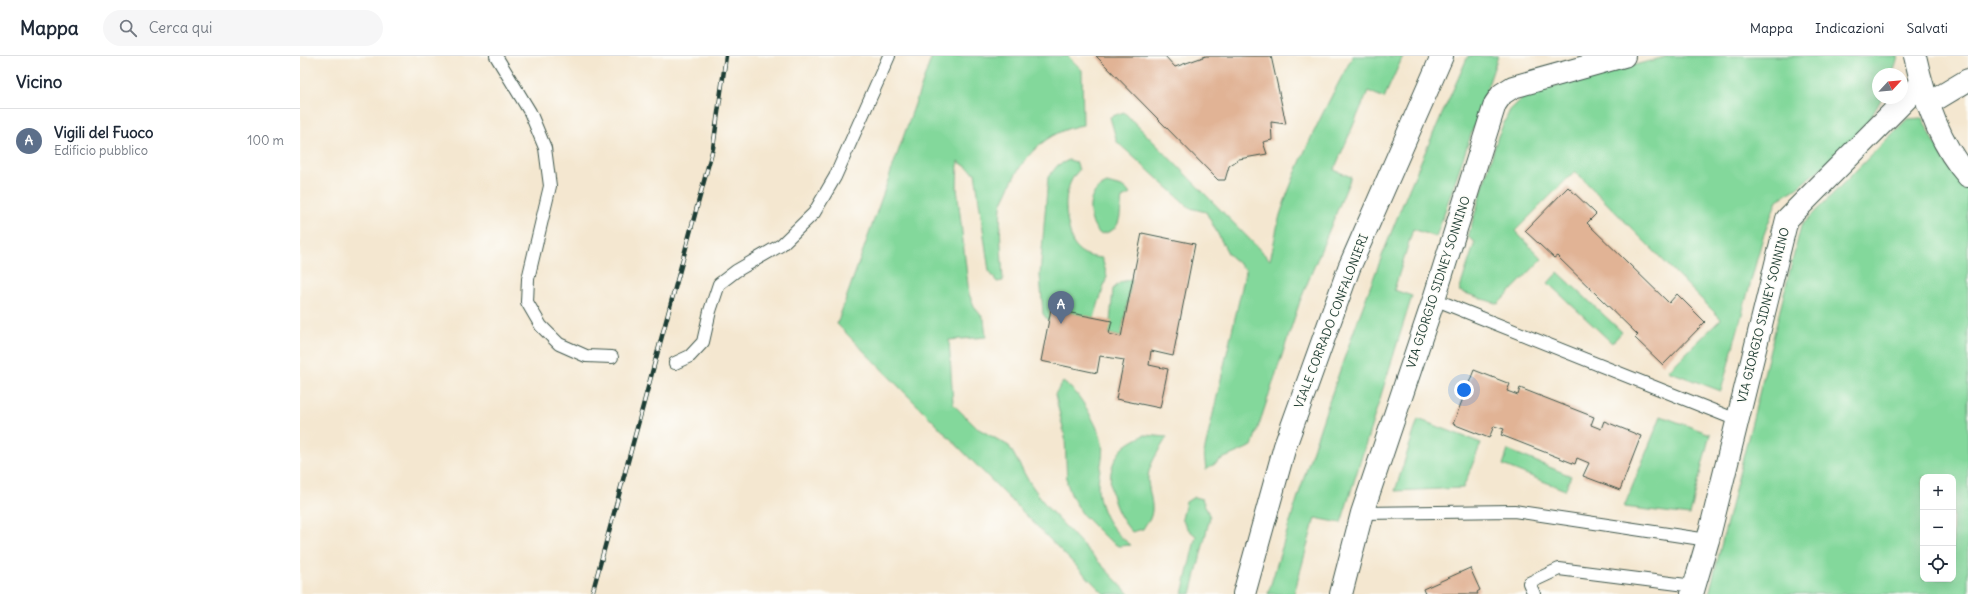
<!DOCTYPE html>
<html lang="it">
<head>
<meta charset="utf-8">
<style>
	:root { --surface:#fff; --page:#f6f6f7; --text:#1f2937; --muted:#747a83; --line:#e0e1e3; --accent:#7c3aed }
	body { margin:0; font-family:Delius,sans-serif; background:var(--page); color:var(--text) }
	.controls { position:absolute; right:12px; bottom:12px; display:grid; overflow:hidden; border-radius:8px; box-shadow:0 4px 16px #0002 }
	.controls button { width:36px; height:36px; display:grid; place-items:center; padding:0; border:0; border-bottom:1px solid var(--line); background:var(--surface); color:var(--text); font:20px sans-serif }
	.compass { position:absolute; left:1572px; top:12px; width:36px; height:36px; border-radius:50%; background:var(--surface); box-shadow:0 4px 16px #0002; rotate:64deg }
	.you { position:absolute; left:1164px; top:334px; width:14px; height:14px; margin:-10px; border:3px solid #fff; border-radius:50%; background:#1a73e8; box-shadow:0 0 0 6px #1a73e833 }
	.badge { display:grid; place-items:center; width:26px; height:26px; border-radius:50%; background:var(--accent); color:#fff; font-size:13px; font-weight:700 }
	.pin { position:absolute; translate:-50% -33px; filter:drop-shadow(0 1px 2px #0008) }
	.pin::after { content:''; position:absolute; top:21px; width:14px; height:12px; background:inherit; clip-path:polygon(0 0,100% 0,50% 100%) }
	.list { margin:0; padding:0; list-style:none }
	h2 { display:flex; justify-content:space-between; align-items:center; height:52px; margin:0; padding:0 16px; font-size:17px }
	h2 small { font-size:13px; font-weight:400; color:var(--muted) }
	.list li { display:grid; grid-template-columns:26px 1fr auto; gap:12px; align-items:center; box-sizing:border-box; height:64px; padding:0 16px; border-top:1px solid var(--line) }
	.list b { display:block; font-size:15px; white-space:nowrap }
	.list p { margin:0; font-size:13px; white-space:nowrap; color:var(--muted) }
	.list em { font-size:13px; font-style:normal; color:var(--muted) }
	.icon { flex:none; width:22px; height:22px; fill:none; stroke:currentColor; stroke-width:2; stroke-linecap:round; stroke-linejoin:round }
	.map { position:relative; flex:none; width:1668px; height:538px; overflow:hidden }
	header { display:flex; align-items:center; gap:24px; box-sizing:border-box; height:56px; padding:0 20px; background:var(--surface); border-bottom:1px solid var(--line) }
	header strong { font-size:19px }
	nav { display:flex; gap:22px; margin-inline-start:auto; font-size:14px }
	.search { width:280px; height:36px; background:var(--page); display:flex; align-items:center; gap:10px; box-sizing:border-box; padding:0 14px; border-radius:22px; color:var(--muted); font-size:15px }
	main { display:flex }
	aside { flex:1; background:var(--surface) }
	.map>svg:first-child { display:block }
	.green { fill:#83d89b; stroke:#518a68; fill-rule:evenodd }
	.building { fill:#e1b395 }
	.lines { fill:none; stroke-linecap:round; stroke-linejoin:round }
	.service-casing { stroke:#3f564b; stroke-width:14 }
	.minor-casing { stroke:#3f564b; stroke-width:24 }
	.secondary-casing { stroke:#3f564b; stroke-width:24 }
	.service { stroke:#fff; stroke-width:12 }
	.minor { stroke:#fff; stroke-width:22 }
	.secondary { stroke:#fff; stroke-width:22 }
	.rail-casing { stroke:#1f3d34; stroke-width:4.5 }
	.rail { stroke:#fdfcf7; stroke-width:3; stroke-dasharray:9; stroke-linecap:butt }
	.labels { text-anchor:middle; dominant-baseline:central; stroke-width:3; stroke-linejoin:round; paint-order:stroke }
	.street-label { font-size:12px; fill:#1f3d34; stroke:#fdfcf7 }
</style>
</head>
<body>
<header>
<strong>Mappa</strong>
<div class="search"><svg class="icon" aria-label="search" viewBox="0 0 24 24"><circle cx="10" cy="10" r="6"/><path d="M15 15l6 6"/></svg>Cerca qui</div>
<nav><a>Mappa</a><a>Indicazioni</a><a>Salvati</a></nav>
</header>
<main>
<aside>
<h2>Vicino<small></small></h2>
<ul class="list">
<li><span class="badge" style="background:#5c6f8a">A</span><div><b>Vigili del Fuoco</b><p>Edificio pubblico</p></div><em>100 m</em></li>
</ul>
</aside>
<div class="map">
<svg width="1668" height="538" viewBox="0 0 1668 538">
	<rect width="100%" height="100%" fill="#fdfcf7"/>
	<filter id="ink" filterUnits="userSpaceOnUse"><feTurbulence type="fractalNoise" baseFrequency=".025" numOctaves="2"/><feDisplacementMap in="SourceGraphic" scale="8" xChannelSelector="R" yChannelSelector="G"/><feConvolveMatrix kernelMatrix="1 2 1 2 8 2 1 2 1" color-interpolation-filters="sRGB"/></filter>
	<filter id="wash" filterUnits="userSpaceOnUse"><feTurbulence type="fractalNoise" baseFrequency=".012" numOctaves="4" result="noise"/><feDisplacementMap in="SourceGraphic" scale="16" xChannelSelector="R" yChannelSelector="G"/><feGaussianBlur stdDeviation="0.9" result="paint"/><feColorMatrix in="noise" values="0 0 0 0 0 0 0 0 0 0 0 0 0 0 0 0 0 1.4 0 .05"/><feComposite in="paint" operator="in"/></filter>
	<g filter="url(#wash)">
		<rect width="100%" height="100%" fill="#f4e7d0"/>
		<g class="green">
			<path d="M632,0h136l14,14 1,55c-36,6 -61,31 -75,65 -2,5 -6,11 -7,17 -2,24 1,49 2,74l-6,1 -8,-11 -14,-98 -17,-12 -1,27 12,106 6,14 9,11 2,18 -37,3 4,64 24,24 32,18 19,34 19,27 82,87h-25l-267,-270z"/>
			<path d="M1053,0h50l-19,42 -16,-7 -34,79 17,7 -51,124 -48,145 -30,13 -16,11 -2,-17 42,-183 -17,-15 -23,-43 -16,-4 -73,-66 -7,-25 14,-5 146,148c4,-15 6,-30 10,-45 17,-53 46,-110 73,-159z"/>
			<path d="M1168,0h30l-62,181 -23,-8 -19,61 18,6 -71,227 -26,-5 -21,76h-26c37,-124 77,-246 125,-366 23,-58 50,-115 75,-172z"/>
			<polygon points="1369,0 1598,0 1593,18 1578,18 1578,42 1582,42 1570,63 1540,96 1497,132 1477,144 1463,181 1421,335 1368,315 1421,263 1275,115 1215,175 1242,203 1198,248 1159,235 1175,186 1168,181 1198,80 1210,54 1228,37"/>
			<path d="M1622,62l24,46 22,25v405h-259l92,-368 106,-107zM1623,421h30v102h-30z"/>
			<path d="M769,104l7,2 3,8c-16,16 -15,41 -9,62 1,4 2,11 5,14 7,9 16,11 27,12l5,18 -13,42 -42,-9 -3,12 -6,-7 -3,-39 8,-98 10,-12z"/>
			<path d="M807,127l18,5 5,6 -8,4c-3,19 1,33 -22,36 -15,-16 -14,-43 7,-51z"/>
			<polygon points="1258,216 1322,276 1312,287 1248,227"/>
			<polygon points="832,223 821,281 809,278 813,233 821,226"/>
			<path d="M763,326c4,3 8,6 12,10 9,10 25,38 27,51 3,16 -5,30 -4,46 2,23 14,43 33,56l-13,1 -14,-10 -21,-21 -11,-18 -5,-14 -2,-46 -10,-43z"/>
			<polygon points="1361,360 1410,378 1390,459 1324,451"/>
			<polygon points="1118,363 1181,387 1163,432 1095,435"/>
			<path d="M844,379l23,2c-7,12 -17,25 -19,39 -1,13 7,27 3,40 -2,4 -6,9 -8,13l-11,3c-18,-19 -31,-55 -13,-79 6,-9 16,-13 25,-18z"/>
			<polygon points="1208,394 1271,420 1265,434 1203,409"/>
			<polygon points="894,441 902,443 910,461 891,538 882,538 896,480 888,473 882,463 886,446"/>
		</g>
		<g id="blocks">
			<g class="building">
				<polygon points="796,0 865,0 875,11 906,0 971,0 986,68 971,66 972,84 963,86 967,98 939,103 929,110 925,124 918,124"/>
				<polygon points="1268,131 1296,158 1287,167 1369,247 1377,238 1405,266 1363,309 1335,282 1338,279 1257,200 1254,202 1225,175"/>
				<polygon points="842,177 895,188 873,300 851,295 849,309 868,313 860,352 816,343 824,304 800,300 797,317 741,305 751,253 812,265 809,278 821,281"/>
				<polygon points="1174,314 1210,328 1207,335 1218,339 1220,332 1294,361 1291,369 1301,373 1304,365 1341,380 1320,434 1283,420 1289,407 1277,402 1275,408 1201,379 1204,373 1194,370 1189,382 1153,368"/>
				<polygon points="1170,512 1180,534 1177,536 1178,538 1125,538 1123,533"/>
			</g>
		</g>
	</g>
	<g filter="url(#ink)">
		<use href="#blocks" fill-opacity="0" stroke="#3f564b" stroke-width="1"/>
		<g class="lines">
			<g class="service-casing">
				<g id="service">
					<polyline points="196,0 230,56 245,92 250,130 228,223 227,246 241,270 259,288 286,300 312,301"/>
					<polyline points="1134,243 1437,364"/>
					<polyline points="375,307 390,300 403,286 410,255 419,228 436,215 481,189 514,157 535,121 589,0"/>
					<polyline points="1062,457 1214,455 1408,484"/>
					<polyline points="1234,538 1229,527 1259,513 1394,530"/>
				</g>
			</g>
			<g class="minor-casing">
				<g id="minor">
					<path d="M1615,0c9,41 24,88 53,120"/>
					<polyline points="1628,48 1668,24"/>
					<polyline points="1041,538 1062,457 1134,243 1195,48 1202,38 1213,31 1324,0"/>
					<polyline points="1392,538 1408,484 1487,163 1621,28"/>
				</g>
			</g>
			<g class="secondary-casing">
				<polyline id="secondary" points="944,538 985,390 1049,212 1142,0"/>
			</g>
			<use href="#service" class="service"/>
			<use href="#minor" class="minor"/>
			<use href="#secondary" class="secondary"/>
			<g class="rail-casing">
				<polyline id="rail" points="292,538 413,92 426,0"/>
			</g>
			<use href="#rail" class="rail"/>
		</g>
	</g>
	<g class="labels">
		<g class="street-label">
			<text transform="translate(1138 226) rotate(-72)">VIA GIORGIO SIDNEY SONNINO</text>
			<text transform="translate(1463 259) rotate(-76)">VIA GIORGIO SIDNEY SONNINO</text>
			<text transform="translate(1031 265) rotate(-69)">VIALE CORRADO CONFALONIERI</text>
		</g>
	</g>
</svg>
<div class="controls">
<button>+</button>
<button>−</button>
<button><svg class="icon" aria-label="locate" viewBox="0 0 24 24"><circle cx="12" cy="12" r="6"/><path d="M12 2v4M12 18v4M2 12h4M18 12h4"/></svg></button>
</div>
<svg class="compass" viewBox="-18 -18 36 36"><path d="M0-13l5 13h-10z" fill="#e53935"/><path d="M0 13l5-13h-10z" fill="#747a83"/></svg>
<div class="you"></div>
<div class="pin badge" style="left:761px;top:268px;background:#5c6f8a">A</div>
</div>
</main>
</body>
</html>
